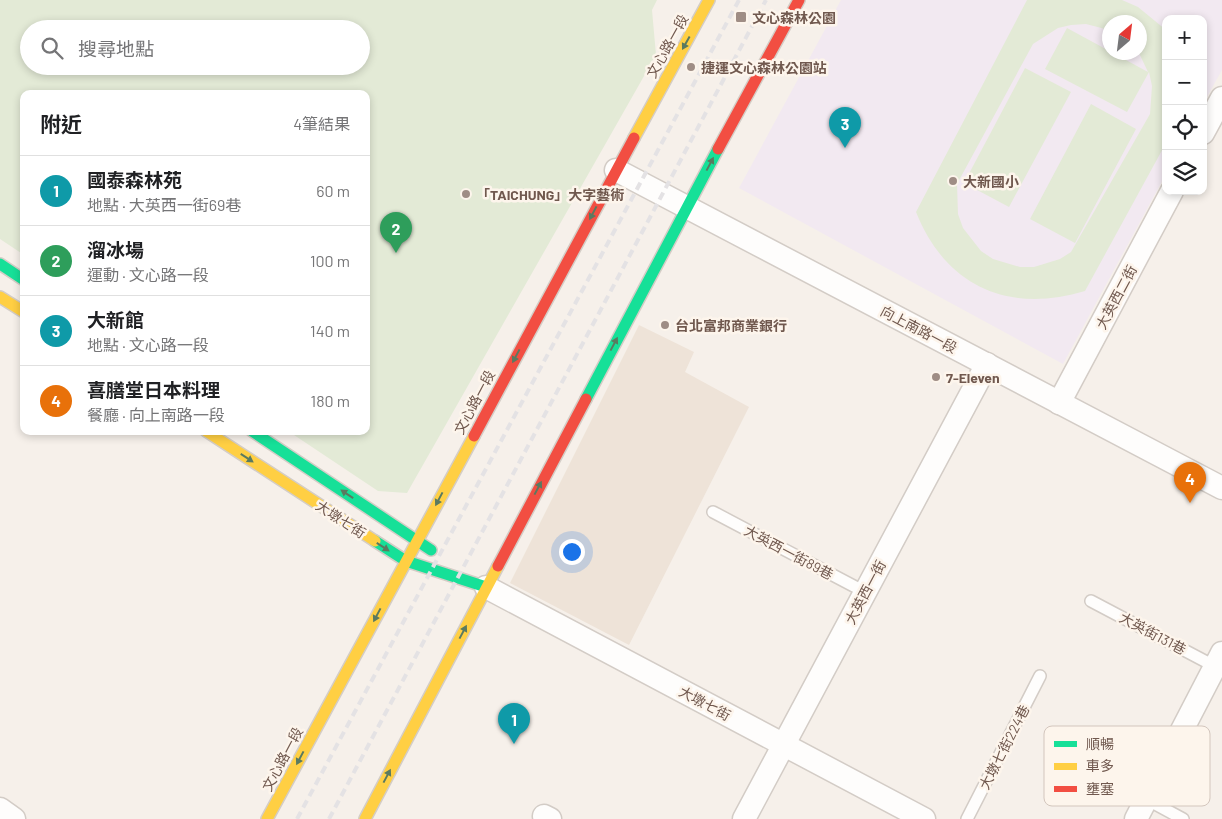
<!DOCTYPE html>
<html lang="zh-TW">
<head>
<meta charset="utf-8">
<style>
	:root { --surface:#fff; --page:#f6f6f6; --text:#202124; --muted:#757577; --line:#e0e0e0; --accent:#d93025 }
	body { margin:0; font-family:Barlow,"Noto Sans TC",sans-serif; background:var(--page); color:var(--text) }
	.controls { position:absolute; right:15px; top:15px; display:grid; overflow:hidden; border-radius:10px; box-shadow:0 2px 8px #0003 }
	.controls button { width:45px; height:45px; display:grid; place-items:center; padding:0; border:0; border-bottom:1px solid var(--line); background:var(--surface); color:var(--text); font:25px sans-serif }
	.compass { position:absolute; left:1102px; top:15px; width:45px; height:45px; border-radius:50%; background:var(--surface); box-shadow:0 2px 8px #0003; rotate:28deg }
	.you { position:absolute; left:571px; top:551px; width:18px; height:18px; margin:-12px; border:4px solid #fff; border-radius:50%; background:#1a73e8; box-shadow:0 0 0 8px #1a73e833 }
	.badge { display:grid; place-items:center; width:32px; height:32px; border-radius:50%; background:var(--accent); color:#fff; font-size:16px; font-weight:700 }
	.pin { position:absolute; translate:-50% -41px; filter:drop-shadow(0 1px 2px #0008) }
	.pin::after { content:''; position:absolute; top:26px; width:18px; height:15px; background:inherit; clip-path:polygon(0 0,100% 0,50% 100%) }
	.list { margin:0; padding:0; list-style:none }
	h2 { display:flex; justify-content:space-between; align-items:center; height:65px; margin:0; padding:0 20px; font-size:21px }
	h2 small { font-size:16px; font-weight:400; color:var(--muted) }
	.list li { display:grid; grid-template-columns:32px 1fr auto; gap:15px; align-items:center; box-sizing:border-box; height:70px; padding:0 20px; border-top:1px solid var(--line) }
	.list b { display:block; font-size:19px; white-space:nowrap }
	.list p { margin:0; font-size:16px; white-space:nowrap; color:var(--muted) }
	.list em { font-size:16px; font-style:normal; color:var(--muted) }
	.icon { flex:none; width:28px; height:28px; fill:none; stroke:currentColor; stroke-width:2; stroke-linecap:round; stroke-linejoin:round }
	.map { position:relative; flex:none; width:1222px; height:819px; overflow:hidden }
	.search { position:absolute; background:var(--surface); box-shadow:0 2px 8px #0003; left:20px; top:20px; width:350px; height:55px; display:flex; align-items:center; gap:12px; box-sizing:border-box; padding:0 18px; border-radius:28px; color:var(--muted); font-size:19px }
	.panel { position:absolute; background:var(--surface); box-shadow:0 2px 8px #0003; left:20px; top:90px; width:350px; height:345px; border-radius:10px }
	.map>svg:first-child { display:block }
	.residential { fill:#eee3d8 }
	.education { fill:#f2e9f1; fill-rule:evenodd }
	.green { fill:#e3ead6; fill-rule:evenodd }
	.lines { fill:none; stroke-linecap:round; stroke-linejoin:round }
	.lane-casing { stroke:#d3ccc6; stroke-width:14 }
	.street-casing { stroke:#d3ccc6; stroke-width:25 }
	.fast-casing { stroke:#d4cdc6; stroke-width:14 }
	.slow-casing { stroke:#d4cdc6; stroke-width:14 }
	.jam-casing { stroke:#d4cdc6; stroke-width:14 }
	.lane { stroke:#fefdfc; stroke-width:11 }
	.street { stroke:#fefdfc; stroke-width:22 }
	.fast { stroke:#16e098; stroke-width:11 }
	.slow { stroke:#ffcf43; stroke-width:11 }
	.jam { stroke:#f24e42; stroke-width:11 }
	.rail { stroke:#e4e2e4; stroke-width:4; stroke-dasharray:8 5; stroke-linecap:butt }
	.oneway { fill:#5a7a60 }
	.poi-dot { fill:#9f8d85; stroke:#fdf5ec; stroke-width:2 }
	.labels { text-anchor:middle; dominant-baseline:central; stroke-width:5; stroke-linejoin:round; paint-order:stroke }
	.poi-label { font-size:14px; font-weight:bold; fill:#70584e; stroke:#fdf5ec; text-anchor:start }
	.street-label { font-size:14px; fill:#70584e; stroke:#fdf5ec }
	.key { fill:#fdf5ec; stroke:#d3c6bd; stroke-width:1 }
	.key-label { font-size:14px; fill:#70584e }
</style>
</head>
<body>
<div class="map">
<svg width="1222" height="819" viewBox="0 0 1222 819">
	<rect width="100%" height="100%" fill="#f6f0ea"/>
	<polygon class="residential" points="639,325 694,352 685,372 749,407 629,645 510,583"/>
	<path class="education" d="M841,0h381v70l-19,34v-85h-37v155l-103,190 -324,-176zM1110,22h30v30h-30z"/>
	<g class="green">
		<path d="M0,0h657l-5,10 4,45 -249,438 -29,-2 -90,-60h78v-337h-342v161l-24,-16zM29,29h332v37h-332z"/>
		<path d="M1027,0h95l16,7 28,23v113l-81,148c-76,23 -139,-4 -169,-79zM1110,22h30l-1,31 9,19 -81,-44 -22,41 82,43 22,-40 3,14 -2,28 -79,138 -11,7 -26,8h-14l-27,-8 -12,-8 -18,-23 -5,-14 -1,-30 76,-140 25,-16 13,-3 15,-1 23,6z"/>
		<polygon points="1025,68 1071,92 1009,207 964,183"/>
		<polygon points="1091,104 1136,129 1075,243 1030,219"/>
	</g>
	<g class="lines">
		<g class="lane-casing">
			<g id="lane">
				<polyline points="713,512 865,592"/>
				<polyline points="1091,601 1218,668"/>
				<polyline points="1146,799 1183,819"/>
				<polyline points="967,819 1040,676"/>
			</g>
		</g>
		<g class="street-casing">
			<g id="street">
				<polyline points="1203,133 1222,98"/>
				<polyline points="616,170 1222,488"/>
				<polyline points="1059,403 1172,191"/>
				<polyline points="486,587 924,819"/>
				<polyline points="0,809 14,819"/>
				<polyline points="544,816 550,819"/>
				<polyline points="744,819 987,364"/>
				<polyline points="1136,819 1222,653"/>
			</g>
		</g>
		<g class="fast-casing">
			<g id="fast">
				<polyline points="0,264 24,280"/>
				<polyline points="586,399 718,149"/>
				<polyline points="252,431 431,550"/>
				<polyline points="375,541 406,561 486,587"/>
			</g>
		</g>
		<g class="slow-casing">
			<g id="slow">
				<polyline points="634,138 709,0"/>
				<polyline points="0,297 24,312"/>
				<polyline points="206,431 375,541"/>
				<polyline points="267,819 474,436"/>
				<polyline points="365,819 498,566"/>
			</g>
		</g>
		<g class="jam-casing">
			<g id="jam">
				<polyline points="718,149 799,0"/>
				<polyline points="474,436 634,138"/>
				<polyline points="498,566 586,399"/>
			</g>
		</g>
		<use href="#lane" class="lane"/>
		<use href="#street" class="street"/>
		<use href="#fast" class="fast"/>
		<use href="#slow" class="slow"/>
		<use href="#jam" class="jam"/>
		<g class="rail">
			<polyline points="297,819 739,0"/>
			<polyline points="329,819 766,0"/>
		</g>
	</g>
	<defs><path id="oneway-solid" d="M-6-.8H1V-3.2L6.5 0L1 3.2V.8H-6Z" transform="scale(1.25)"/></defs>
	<g class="oneway">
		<use href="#oneway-solid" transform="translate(686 43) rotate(119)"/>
		<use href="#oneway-solid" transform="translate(710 164) rotate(-62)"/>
		<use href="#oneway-solid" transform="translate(593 213) rotate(118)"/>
		<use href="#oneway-solid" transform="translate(614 344) rotate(-62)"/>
		<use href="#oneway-solid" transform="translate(516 356) rotate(118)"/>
		<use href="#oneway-solid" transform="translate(247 458) rotate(33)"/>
		<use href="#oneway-solid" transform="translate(538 488) rotate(-62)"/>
		<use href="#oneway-solid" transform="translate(347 494) rotate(-146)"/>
		<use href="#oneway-solid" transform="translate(439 499) rotate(118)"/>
		<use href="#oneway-solid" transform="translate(383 547) rotate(33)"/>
		<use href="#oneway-solid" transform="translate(377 615) rotate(118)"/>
		<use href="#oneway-solid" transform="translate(463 632) rotate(-62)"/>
		<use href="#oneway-solid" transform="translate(300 758) rotate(118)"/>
		<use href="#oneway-solid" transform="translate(387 776) rotate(-62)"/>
	</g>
	<g class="poi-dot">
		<rect x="735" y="11" width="12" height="12" rx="2.5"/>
		<circle cx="691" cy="67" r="5"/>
		<circle cx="953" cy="181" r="5"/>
		<circle cx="466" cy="194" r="5"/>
		<circle cx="665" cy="325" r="5"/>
		<circle cx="936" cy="377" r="5"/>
	</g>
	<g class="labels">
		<g class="poi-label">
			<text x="752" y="17">文心森林公園</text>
			<text x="701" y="67">捷運文心森林公園站</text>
			<text x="963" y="181">大新國小</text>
			<text x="476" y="194">「TAICHUNG」大字藝術</text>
			<text x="675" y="325">台北富邦商業銀行</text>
			<text x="946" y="377">7-Eleven</text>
		</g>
		<g class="street-label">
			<text transform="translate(667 46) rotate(-61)">文心路一段</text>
			<text transform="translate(1116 297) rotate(-62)">大英西二街</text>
			<text transform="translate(919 329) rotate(28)">向上南路一段</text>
			<text transform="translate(474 402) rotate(-62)">文心路一段</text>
			<text transform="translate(341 519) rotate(33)">大墩七街</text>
			<text transform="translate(789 552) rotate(28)">大英西一街89巷</text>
			<text transform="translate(865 592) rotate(-62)">大英西一街</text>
			<text transform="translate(1153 633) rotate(28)">大英街131巷</text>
			<text transform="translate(705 703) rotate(28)">大墩七街</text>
			<text transform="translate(1004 747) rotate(-63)">大墩七街224巷</text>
			<text transform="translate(282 759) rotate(-62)">文心路一段</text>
		</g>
	</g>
	<rect x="1044" y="726" width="166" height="80" rx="8" class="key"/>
	<rect x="1054" y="741" width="23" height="6" fill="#16e098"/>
	<rect x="1054" y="763" width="23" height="7" fill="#ffcf43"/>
	<rect x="1054" y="786" width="23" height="6" fill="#f24e42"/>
	<g class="key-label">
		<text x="1086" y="749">順暢</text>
		<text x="1086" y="771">車多</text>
		<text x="1086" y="794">壅塞</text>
	</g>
</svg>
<div class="controls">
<button>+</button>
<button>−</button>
<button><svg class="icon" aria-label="locate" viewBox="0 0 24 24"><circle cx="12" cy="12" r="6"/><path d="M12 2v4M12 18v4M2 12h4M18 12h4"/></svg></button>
<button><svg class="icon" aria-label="layers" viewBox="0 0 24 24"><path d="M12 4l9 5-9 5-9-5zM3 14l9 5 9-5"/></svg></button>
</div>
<svg class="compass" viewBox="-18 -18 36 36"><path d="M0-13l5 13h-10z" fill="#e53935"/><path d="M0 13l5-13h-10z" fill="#757577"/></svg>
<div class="you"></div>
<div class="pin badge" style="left:514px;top:744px;background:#0f9aa8">1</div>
<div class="pin badge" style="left:396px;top:253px;background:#2e9e5b">2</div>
<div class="pin badge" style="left:845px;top:148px;background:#0f9aa8">3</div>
<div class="pin badge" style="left:1190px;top:503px;background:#e8710a">4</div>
<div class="search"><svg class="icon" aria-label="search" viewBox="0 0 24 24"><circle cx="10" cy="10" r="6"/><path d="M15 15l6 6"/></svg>搜尋地點</div>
<section class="panel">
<h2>附近<small>4筆結果</small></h2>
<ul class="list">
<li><span class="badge" style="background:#0f9aa8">1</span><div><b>國泰森林苑</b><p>地點 · 大英西一街69巷</p></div><em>60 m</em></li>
<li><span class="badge" style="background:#2e9e5b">2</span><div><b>溜冰場</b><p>運動 · 文心路一段</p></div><em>100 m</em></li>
<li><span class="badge" style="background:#0f9aa8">3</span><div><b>大新館</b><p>地點 · 文心路一段</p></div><em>140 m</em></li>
<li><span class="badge" style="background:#e8710a">4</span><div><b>喜膳堂日本料理</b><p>餐廳 · 向上南路一段</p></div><em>180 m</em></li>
</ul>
</section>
</div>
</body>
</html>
